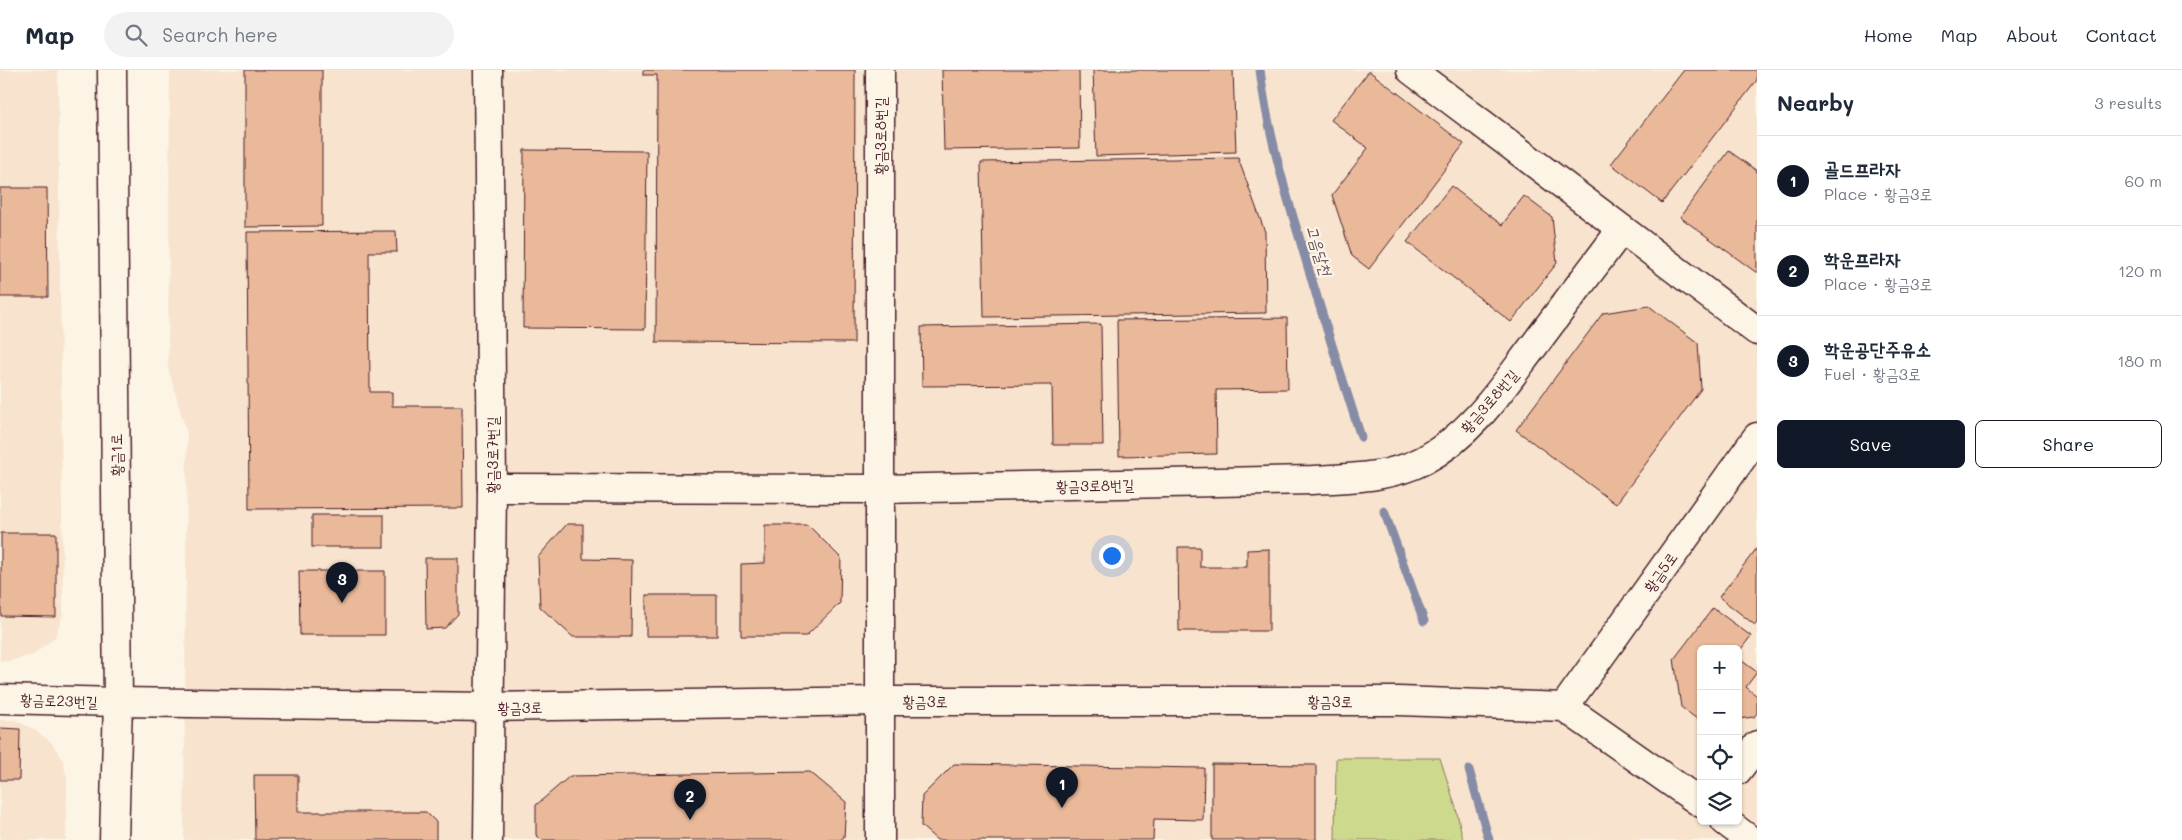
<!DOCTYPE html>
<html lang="en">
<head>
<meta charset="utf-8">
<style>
	:root { --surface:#fff; --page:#f2f2f3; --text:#1f2937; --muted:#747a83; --line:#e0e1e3; --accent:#111827 }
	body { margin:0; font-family:Mali,"Poor Story",sans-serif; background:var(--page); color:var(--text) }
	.controls { position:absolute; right:15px; bottom:15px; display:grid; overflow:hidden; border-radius:8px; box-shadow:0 1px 4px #0004 }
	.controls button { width:45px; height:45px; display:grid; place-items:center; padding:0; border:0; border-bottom:1px solid var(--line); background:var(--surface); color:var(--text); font:25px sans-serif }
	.you { position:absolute; left:1111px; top:485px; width:18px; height:18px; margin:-12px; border:4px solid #fff; border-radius:50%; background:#1a73e8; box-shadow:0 0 0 8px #1a73e833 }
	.badge { display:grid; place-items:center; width:32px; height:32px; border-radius:50%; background:var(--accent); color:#fff; font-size:16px; font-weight:700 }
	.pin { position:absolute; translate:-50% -41px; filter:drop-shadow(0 1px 2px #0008) }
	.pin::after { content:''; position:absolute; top:26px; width:18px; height:15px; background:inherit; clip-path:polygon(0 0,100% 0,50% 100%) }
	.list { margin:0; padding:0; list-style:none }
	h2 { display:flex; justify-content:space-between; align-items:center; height:65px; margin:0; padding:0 20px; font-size:21px }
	h2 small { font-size:16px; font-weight:400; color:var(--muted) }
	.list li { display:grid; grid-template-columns:32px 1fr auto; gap:15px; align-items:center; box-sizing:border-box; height:90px; padding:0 20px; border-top:1px solid var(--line) }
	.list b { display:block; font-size:19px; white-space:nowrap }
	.list p { margin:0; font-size:16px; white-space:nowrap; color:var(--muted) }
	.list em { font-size:16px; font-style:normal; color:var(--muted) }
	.actions { display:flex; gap:10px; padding:15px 20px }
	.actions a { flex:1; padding:11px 0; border:1px solid var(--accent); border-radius:8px; text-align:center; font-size:18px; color:var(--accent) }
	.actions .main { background:var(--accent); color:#fff }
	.icon { flex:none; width:28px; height:28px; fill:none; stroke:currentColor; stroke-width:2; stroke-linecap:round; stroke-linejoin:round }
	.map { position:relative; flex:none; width:1757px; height:770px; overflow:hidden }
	header { display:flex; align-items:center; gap:30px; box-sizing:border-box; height:70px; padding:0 25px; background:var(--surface); border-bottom:1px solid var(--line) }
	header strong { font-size:24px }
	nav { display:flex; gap:28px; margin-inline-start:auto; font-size:18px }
	.search { width:350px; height:45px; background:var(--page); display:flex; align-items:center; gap:12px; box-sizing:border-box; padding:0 18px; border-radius:28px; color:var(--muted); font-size:19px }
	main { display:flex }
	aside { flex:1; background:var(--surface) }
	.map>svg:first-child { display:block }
	.built { fill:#f7e3ce; fill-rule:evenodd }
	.green { fill:#cdd98c; stroke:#8c7c5c }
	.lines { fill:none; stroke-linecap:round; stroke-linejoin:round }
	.stream { stroke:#878ca6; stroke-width:9 }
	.building { fill:#eab99a; stroke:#4a1f2b }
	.minor-casing { stroke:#4a1f2b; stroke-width:31 }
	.minor { stroke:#fcf5e5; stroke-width:28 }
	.labels { text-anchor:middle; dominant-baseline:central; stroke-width:4.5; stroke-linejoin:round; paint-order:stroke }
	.street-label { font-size:15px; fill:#4a1f2b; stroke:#fcf5e5 }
	.water-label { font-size:16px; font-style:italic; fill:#634c5e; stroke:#fcf5e5 }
</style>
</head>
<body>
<header>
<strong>Map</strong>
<div class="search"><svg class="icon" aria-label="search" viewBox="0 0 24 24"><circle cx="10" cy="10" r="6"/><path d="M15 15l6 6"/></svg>Search here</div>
<nav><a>Home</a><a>Map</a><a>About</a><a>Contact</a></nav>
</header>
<main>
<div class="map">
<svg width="1757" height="770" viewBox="0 0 1757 770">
	<rect width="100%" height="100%" fill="#fcf5e5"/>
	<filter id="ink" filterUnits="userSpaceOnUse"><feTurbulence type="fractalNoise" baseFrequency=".02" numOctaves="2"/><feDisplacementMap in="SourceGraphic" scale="10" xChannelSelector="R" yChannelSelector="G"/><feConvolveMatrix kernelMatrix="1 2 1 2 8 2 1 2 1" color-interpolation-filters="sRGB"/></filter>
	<g filter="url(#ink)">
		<g class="built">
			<polygon points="0,0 58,0 63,544 55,567 33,585 9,591 0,591"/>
			<path d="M170,0h1587v770h-1573l3,-406 -19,-66zM1701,579h37v172h-37z"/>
			<polygon points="0,650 15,650 33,659 51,672 63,690 67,709 66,770 0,770"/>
		</g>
		<polygon class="green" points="1336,688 1440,688 1456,738 1463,770 1335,770"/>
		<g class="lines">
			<g class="stream">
				<path d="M1260,0c7,58 23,114 40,170 19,66 40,131 61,197"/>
				<polyline points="1384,441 1424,551"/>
				<polyline points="1469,700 1489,770"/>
			</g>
		</g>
		<g class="building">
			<polygon points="245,0 322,0 322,156 245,157"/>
			<polygon points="643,0 855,0 854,273 656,272 657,5 643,5"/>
			<polygon points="942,0 1079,0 1080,78 944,80"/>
			<polygon points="1093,0 1233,0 1236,82 1096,86"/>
			<polygon points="1684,0 1757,0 1757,10 1662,133 1611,94"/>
			<polygon points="1369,1 1464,74 1369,199 1352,186 1332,125 1368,78 1331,50"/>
			<polygon points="524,80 647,81 645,259 523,258"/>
			<polygon points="1729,81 1757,101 1757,203 1680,147"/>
			<polygon points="1238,88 1265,162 1266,243 984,247 981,92"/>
			<polygon points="1451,116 1502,155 1524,126 1552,147 1557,193 1511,252 1407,172"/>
			<polygon points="0,118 47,118 48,227 0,227"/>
			<polygon points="396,161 397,182 369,182 370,322 392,322 392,336 462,336 463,438 249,439 247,162"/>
			<polygon points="1649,236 1698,273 1701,319 1616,434 1516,360 1603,243"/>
			<polygon points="1287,248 1288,319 1216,320 1217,384 1119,386 1117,250"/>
			<polygon points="1101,254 1103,375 1053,375 1052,315 922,316 921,257"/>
			<rect x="312" y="445" width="72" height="32"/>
			<polygon points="567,454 583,454 583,489 632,490 631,567 573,567 540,537 538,487"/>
			<polygon points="765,455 808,455 841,488 840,533 806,566 741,566 741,494 765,493"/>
			<polygon points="1,463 56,463 56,547 1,546"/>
			<polygon points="1178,477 1200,477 1200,497 1247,497 1247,480 1269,479 1269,561 1179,561"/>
			<polygon points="1757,478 1757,553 1755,555 1719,527"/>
			<polygon points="425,488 458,488 458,544 445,558 426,559"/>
			<polygon points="299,501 385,501 385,565 300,565"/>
			<rect x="646" y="525" width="71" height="41"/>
			<polygon points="1713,538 1751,566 1738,583 1738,579 1701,579 1701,652 1681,637 1674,589"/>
			<polygon points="1738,588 1757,602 1746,617 1757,626 1757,643 1754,647 1738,649"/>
			<polygon points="0,658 20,659 19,710 0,710"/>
			<polygon points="954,694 1204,698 1203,750 1154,749 1153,770 937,770 921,756 922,726"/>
			<polygon points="1212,694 1316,695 1316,770 1212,770"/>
			<polygon points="810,702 846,732 844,767 840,770 542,770 536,765 536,735 570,706"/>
			<polygon points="254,705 298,705 298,742 426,742 436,752 436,770 255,770"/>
		</g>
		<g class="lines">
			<g class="minor-casing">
				<g id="minor">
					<polyline points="112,0 118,632 114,770"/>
					<polyline points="488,0 492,418 488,770"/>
					<polyline points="880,0 880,770"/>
					<polyline points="1411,0 1757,261"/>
					<path d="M492,418l387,1 433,-9c36,-2 79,-2 112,-20 49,-26 79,-74 112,-117 28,-38 57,-75 85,-113"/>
					<polyline points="0,629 118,632 489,637 880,631 1399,631 1564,637 1701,733"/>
					<polyline points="1564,637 1757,367"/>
					<polyline points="1738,700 1757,675"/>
					<polyline points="1725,751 1750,770"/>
				</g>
			</g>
			<use href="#minor" class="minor"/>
		</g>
	</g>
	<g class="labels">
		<g class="street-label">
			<text transform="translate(880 66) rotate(-90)">황금3로8번길</text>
			<text transform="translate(1489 331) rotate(-49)">황금3로8번길</text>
			<text transform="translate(116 385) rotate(-91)">황금1로</text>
			<text transform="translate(492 385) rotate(-90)">황금3로7번길</text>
			<text transform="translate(1095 415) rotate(-1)">황금3로8번길</text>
			<text transform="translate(1660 502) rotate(-55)">황금5로</text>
			<text transform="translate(59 630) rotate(2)">황금로23번길</text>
			<text x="925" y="631">황금3로</text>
			<text x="1330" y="631">황금3로</text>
			<text transform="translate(520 637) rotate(-1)">황금3로</text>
		</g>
		<g class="water-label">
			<text transform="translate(1320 180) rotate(73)">고음달천</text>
		</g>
	</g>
</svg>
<div class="controls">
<button>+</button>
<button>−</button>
<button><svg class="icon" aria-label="locate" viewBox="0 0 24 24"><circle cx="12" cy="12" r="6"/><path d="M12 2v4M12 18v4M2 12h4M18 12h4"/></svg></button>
<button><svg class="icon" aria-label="layers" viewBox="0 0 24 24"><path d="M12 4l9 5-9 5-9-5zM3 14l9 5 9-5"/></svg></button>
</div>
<div class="you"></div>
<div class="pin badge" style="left:1062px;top:738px">1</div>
<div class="pin badge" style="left:690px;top:750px">2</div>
<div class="pin badge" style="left:342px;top:533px">3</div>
</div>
<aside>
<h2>Nearby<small>3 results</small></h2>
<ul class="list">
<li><span class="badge">1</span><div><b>골드프라자</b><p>Place · 황금3로</p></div><em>60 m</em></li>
<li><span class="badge">2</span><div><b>학운프라자</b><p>Place · 황금3로</p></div><em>120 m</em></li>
<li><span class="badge">3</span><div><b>학운공단주유소</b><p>Fuel · 황금3로</p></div><em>180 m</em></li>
</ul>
<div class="actions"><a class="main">Save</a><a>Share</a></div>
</aside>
</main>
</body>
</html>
